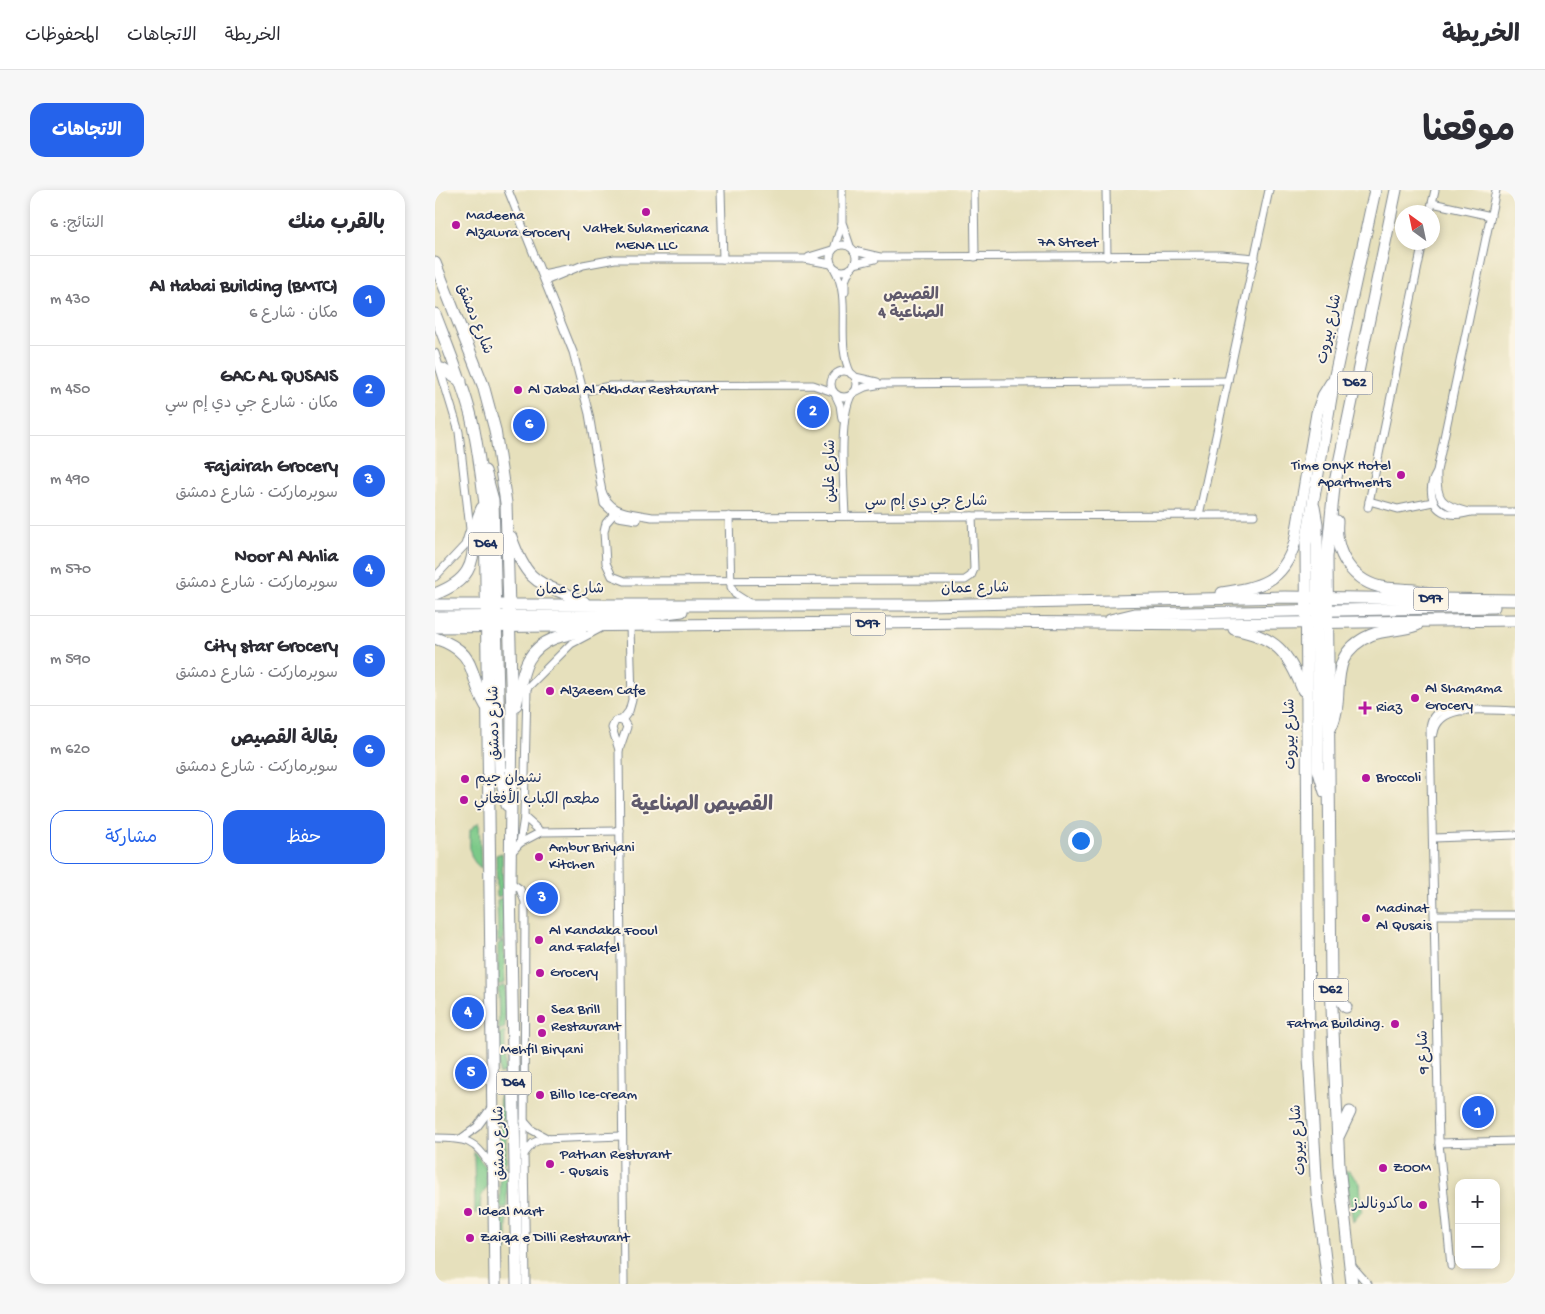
<!DOCTYPE html>
<html lang="ar">
<head>
<meta charset="utf-8">
<style>
	:root { --surface:#fff; --page:#f7f7f7; --text:#2b2b33; --muted:#7c7c81; --line:#e1e1e2; --accent:#2563eb }
	body { margin:0; font-family:"Gochi Hand","Playpen Sans Arabic",sans-serif; background:var(--page); color:var(--text); direction:rtl }
	.controls { position:absolute; right:15px; bottom:15px; display:grid; overflow:hidden; border-radius:10px; box-shadow:0 2px 8px #0003 }
	.controls button { width:45px; height:45px; display:grid; place-items:center; padding:0; border:0; border-bottom:1px solid var(--line); background:var(--surface); color:var(--text); font:25px sans-serif }
	.compass { position:absolute; left:960px; top:15px; width:45px; height:45px; border-radius:50%; background:var(--surface); box-shadow:0 2px 8px #0003; rotate:327deg }
	.you { position:absolute; left:645px; top:650px; width:18px; height:18px; margin:-12px; border:4px solid #fff; border-radius:50%; background:#1a73e8; box-shadow:0 0 0 8px #1a73e833 }
	.badge { display:grid; place-items:center; width:32px; height:32px; border-radius:50%; background:var(--accent); color:#fff; font-size:16px; font-weight:700 }
	.pin { position:absolute; translate:-50% -50%; border:2px solid #fff; box-shadow:0 1px 5px #0006 }
	.list { margin:0; padding:0; list-style:none }
	h2 { display:flex; justify-content:space-between; align-items:center; height:65px; margin:0; padding:0 20px; font-size:21px }
	h2 small { font-size:16px; font-weight:400; color:var(--muted) }
	.list li { display:grid; grid-template-columns:32px 1fr auto; gap:15px; align-items:center; box-sizing:border-box; height:90px; padding:0 20px; border-top:1px solid var(--line) }
	.list b { display:block; font-size:19px; white-space:nowrap }
	.list p { margin:0; font-size:16px; white-space:nowrap; color:var(--muted) }
	.list em { font-size:16px; font-style:normal; color:var(--muted) }
	.actions { display:flex; gap:10px; padding:15px 20px }
	.actions a { flex:1; padding:11px 0; border:1px solid var(--accent); border-radius:15px; text-align:center; font-size:18px; color:var(--accent) }
	.actions .main { background:var(--accent); color:#fff }
	.map { position:relative; flex:none; width:1080px; height:1094px; overflow:hidden; direction:ltr; border-radius:15px }
	header { display:flex; align-items:center; gap:30px; box-sizing:border-box; height:70px; padding:0 25px; background:var(--surface); border-bottom:1px solid var(--line) }
	header strong { font-size:24px }
	nav { display:flex; gap:28px; margin-inline-start:auto; font-size:18px }
	.intro { display:flex; align-items:center; justify-content:space-between; box-sizing:border-box; height:120px; padding:0 30px }
	h1 { margin:0; font-size:35px }
	.button { padding:12px 22px; border-radius:15px; background:var(--accent); color:#fff; font-size:18px; font-weight:700 }
	main { display:flex; gap:30px; padding:0 30px }
	aside { flex:1; background:var(--surface); border-radius:15px; box-shadow:0 2px 8px #0003 }
	.map>svg:first-child { display:block }
	.green { fill:#7cc988; stroke:#4c7c73 }
	.lines { fill:none; stroke-linecap:round; stroke-linejoin:round }
	.minor-casing { stroke:#80888d; stroke-width:9 }
	.primary-casing { stroke:#80888d; stroke-width:13 }
	.minor { stroke:#fff; stroke-width:7 }
	.primary { stroke:#fff; stroke-width:11 }
	.poi-dot { fill:#b5179e; stroke:#fcf5e5; stroke-width:2 }
	.labels { text-anchor:middle; dominant-baseline:central; stroke-width:4; stroke-linejoin:round; paint-order:stroke }
	.shield { fill:#fcf5e5; stroke:#5e6a86; stroke-width:1 }
	.shield-label { font-size:14px; font-weight:bold; fill:#1b2f5e }
	.poi-label { font-size:15px; fill:#1b2f5e; stroke:#fcf5e5; text-anchor:start }
	.street-label { font-size:15px; fill:#1b2f5e; stroke:#fcf5e5 }
	.neighbourhood-label { font-size:16px; font-weight:bold; fill:#605a6c; stroke:#fcf5e5 }
	.district-label { font-size:20px; font-weight:bold; fill:#605a6c; stroke:#fcf5e5 }
</style>
</head>
<body>
<header>
<strong>الخريطة</strong>
<nav><a>الخريطة</a><a>الاتجاهات</a><a>المحفوظات</a></nav>
</header>
<div class="intro"><h1>موقعنا</h1><a class="button">الاتجاهات</a></div>
<main>
<div class="map">
<svg width="1080" height="1094" viewBox="0 0 1080 1094">
	<rect width="100%" height="100%" fill="#fcf5e5"/>
	<filter id="ink" filterUnits="userSpaceOnUse"><feTurbulence type="fractalNoise" baseFrequency=".02" numOctaves="2"/><feDisplacementMap in="SourceGraphic" scale="10" xChannelSelector="R" yChannelSelector="G"/><feConvolveMatrix kernelMatrix="1 2 1 2 8 2 1 2 1" color-interpolation-filters="sRGB"/></filter>
	<filter id="wash" filterUnits="userSpaceOnUse"><feTurbulence type="fractalNoise" baseFrequency=".0096" numOctaves="4" result="noise"/><feDisplacementMap in="SourceGraphic" scale="20" xChannelSelector="R" yChannelSelector="G"/><feGaussianBlur stdDeviation="1.12" result="paint"/><feColorMatrix in="noise" values="0 0 0 0 0 0 0 0 0 0 0 0 0 0 0 0 0 1.4 0 .05"/><feComposite in="paint" operator="in"/></filter>
	<g filter="url(#wash)">
		<rect width="100%" height="100%" fill="#e6e0bc"/>
		<g class="green">
			<path d="M44,632l2,46c-14,-10 -11,-22 -11,-38z"/>
			<polygon points="67,663 68,705 62,707 61,665"/>
			<polygon points="68,708 69,749 63,752 62,710"/>
			<polygon points="69,751 70,793 63,795 63,754"/>
			<polygon points="70,795 70,838 64,840 63,798"/>
			<polygon points="70,841 70,882 64,885 64,843"/>
			<polygon points="70,885 71,927 65,930 64,888"/>
			<polygon points="71,930 71,972 65,974 65,933"/>
			<polygon points="39,962 50,976 52,997 46,1007 45,1019 40,1024"/>
			<polygon points="72,975 72,1017 65,1019 65,977"/>
			<polygon points="910,981 914,981 925,993 927,1021 918,1032"/>
			<polygon points="72,1019 72,1061 66,1064 65,1022"/>
		</g>
	</g>
	<g filter="url(#ink)">
		<g class="lines">
			<g class="minor-casing">
				<g id="minor">
					<polyline points="73,0 138,162 154,224 169,314 183,327 202,330"/>
					<polyline points="539,0 540,67"/>
					<polyline points="671,0 672,67"/>
					<polyline points="286,1 288,69"/>
					<polyline points="997,13 1056,26"/>
					<polyline points="995,22 1000,0"/>
					<polyline points="408,35 415,56"/>
					<circle cx="408" cy="68" r="13"/>
					<polyline points="400,56 407,33 407,0"/>
					<polyline points="419,61 445,67 786,65 820,68"/>
					<polyline points="374,67 397,60"/>
					<polyline points="419,74 440,69"/>
					<path d="M399,78c19,32 0,73 17,106"/>
					<polyline points="108,84 137,78"/>
					<polyline points="110,91 148,75 180,69 369,69 396,74"/>
					<polyline points="410,102 410,91 415,79"/>
					<polyline points="0,163 24,242 35,339 30,355 0,387"/>
					<circle cx="409" cy="194" r="13"/>
					<polyline points="420,187 442,192"/>
					<polyline points="149,201 175,196 378,195 398,202"/>
					<polyline points="418,203 430,197 447,194 793,191"/>
					<polyline points="400,204 405,215 407,229"/>
					<path d="M1001,284c-9,15 -5,37 15,40 7,2 13,-1 20,-2 15,0 29,0 44,0"/>
					<path d="M166,299c9,26 28,23 51,28l602,-2"/>
					<polyline points="934,311 963,319 998,312"/>
					<polyline points="933,317 988,52"/>
					<path d="M1033,322c-27,-7 -32,-12 -31,-41l59,-281"/>
					<polyline points="178,325 171,333 169,342 171,373 177,386 190,391 530,390 536,386 539,379 537,326"/>
					<polyline points="764,325 834,0"/>
					<polyline points="294,326 296,397 300,404 314,413"/>
					<path d="M410,326c-1,-29 -7,-99 7,-122"/>
					<polygon points="185,530 189,532 192,537 184,560 177,538 180,531"/>
					<polyline points="187,530 194,521 197,510 195,436"/>
					<path d="M999,543c5,-32 57,-22 81,-22"/>
					<polyline points="184,560 189,1094"/>
					<polyline points="89,627 106,642"/>
					<polyline points="999,648 1080,645"/>
					<polyline points="85,653 106,642 185,641"/>
					<polyline points="76,663 85,653 89,627 92,498 136,454 168,437"/>
					<polyline points="75,692 85,699 90,712 89,964 91,1094"/>
					<polyline points="1000,725 1080,725"/>
					<polyline points="89,931 97,940 112,948"/>
					<path d="M0,948c29,0 41,1 56,29"/>
					<polyline points="27,948 42,937 56,918"/>
					<polyline points="1004,953 1080,951"/>
					<polyline points="89,964 98,953 107,949 187,946"/>
					<polyline points="917,1076 933,1094"/>
					<path d="M1016,1076l-12,-123 -9,-414c1,-21 18,-21 34,-18"/>
					<polyline points="1078,1094 1080,1093"/>
				</g>
			</g>
			<g class="primary-casing">
				<g id="primary">
					<polyline points="0,73 48,195 60,240 71,313 77,526 75,692 82,1094"/>
					<path d="M0,124c13,34 27,67 36,102 7,29 10,58 14,88l10,780"/>
					<polyline points="7,179 26,191"/>
					<polyline points="50,281 58,310 65,583 72,615"/>
					<polyline points="879,317 882,334 883,579 890,602"/>
					<path d="M902,331c-3,32 15,62 49,67 18,2 36,0 52,9"/>
					<path d="M76,347c18,51 29,44 73,65"/>
					<path d="M787,403c37,-6 61,-10 73,-51l22,-129 6,-17 8,-13"/>
					<path d="M0,404c55,-21 29,-50 47,-86"/>
					<polyline points="0,415 494,415 850,407 1080,410"/>
					<polyline points="0,427 216,425 247,421"/>
					<polyline points="675,430 700,424 1059,417"/>
					<polyline points="0,437 549,432 773,434 1080,430"/>
					<path d="M799,439c42,8 54,23 69,61"/>
					<path d="M0,448c45,15 32,36 51,68"/>
					<path d="M81,515c7,-29 6,-54 39,-67 8,-3 17,-4 26,-7"/>
					<path d="M895,539c18,-33 -8,-73 41,-94 15,-6 31,-4 46,-10"/>
					<polyline points="896,796 911,817"/>
					<polyline points="904,945 915,922"/>
					<polyline points="893,1094 882,1003 874,867 871,354 899,190 940,0"/>
					<polyline points="917,1094 904,976 896,795 892,367 899,297 961,0"/>
				</g>
			</g>
			<use href="#minor" class="minor"/>
			<use href="#primary" class="primary"/>
		</g>
	</g>
	<g class="poi-dot">
		<circle cx="211" cy="22" r="5"/>
		<circle cx="21" cy="35" r="5"/>
		<circle cx="83" cy="200" r="5"/>
		<circle cx="966" cy="285" r="5"/>
		<circle cx="115" cy="501" r="5"/>
		<circle cx="980" cy="508" r="5"/>
		<path d="M927.5 510.5h5v5h5v5h-5v5h-5v-5h-5v-5h5z"/>
		<circle cx="931" cy="588" r="5"/>
		<circle cx="30" cy="589" r="5"/>
		<circle cx="29" cy="610" r="5"/>
		<circle cx="104" cy="667" r="5"/>
		<circle cx="931" cy="728" r="5"/>
		<circle cx="104" cy="750" r="5"/>
		<circle cx="105" cy="783" r="5"/>
		<circle cx="106" cy="829" r="5"/>
		<circle cx="960" cy="834" r="5"/>
		<circle cx="107" cy="843" r="5"/>
		<circle cx="105" cy="905" r="5"/>
		<circle cx="115" cy="974" r="5"/>
		<circle cx="948" cy="978" r="5"/>
		<circle cx="988" cy="1015" r="5"/>
		<circle cx="33" cy="1022" r="5"/>
		<circle cx="35" cy="1048" r="5"/>
	</g>
	<g class="labels">
		<g class="shield">
			<rect x="902.5" y="181.5" width="35" height="23" rx="4"/>
			<rect x="33.5" y="342.5" width="35" height="23" rx="4"/>
			<rect x="978.5" y="397.5" width="35" height="23" rx="4"/>
			<rect x="415.5" y="422.5" width="35" height="23" rx="4"/>
			<rect x="878.5" y="788.5" width="35" height="23" rx="4"/>
			<rect x="61.5" y="881.5" width="35" height="23" rx="4"/>
		</g>
		<g class="shield-label">
			<text x="920" y="193">D62</text>
			<text x="51" y="354">D64</text>
			<text x="996" y="409">D97</text>
			<text x="433" y="434">D97</text>
			<text x="896" y="800">D62</text>
			<text x="79" y="893">D64</text>
		</g>
		<g class="poi-label">
			<text x="31" y="26">Madeena<tspan x="31" dy="17">Alzawra Grocery</tspan></text>
			<text x="211" y="39" text-anchor="middle">Valtek Sulamericana<tspan x="211" dy="17">MENA LLC</tspan></text>
			<text x="93" y="200">Al Jabal Al Akhdar Restaurant</text>
			<text x="956" y="276" text-anchor="end">Time Onyx Hotel<tspan x="956" dy="17">Apartments</tspan></text>
			<text x="990" y="499">Al Shamama<tspan x="990" dy="17">Grocery</tspan></text>
			<text x="125" y="501">Alzaeem Cafe</text>
			<text x="941" y="518">Riaz</text>
			<text x="941" y="588">Broccoli</text>
			<text x="40" y="589">نشوان جيم</text>
			<text x="39" y="610">مطعم الكباب الأفغاني</text>
			<text x="114" y="658">Ambur Briyani<tspan x="114" dy="17">Kitchen</tspan></text>
			<text x="941" y="719">Madinat<tspan x="941" dy="17">Al Qusais</tspan></text>
			<text x="114" y="741">Al Kandaka Fooul<tspan x="114" dy="17">and Falafel</tspan></text>
			<text x="115" y="783">Grocery</text>
			<text x="116" y="820">Sea Brill<tspan x="116" dy="17">Restaurant</tspan></text>
			<text x="950" y="834" text-anchor="end">Fatma Building.</text>
			<text x="107" y="860" text-anchor="middle">Mehfil Biryani</text>
			<text x="115" y="905">Billo Ice-cream</text>
			<text x="125" y="965">Pathan Resturant<tspan x="125" dy="17">- Qusais</tspan></text>
			<text x="958" y="978">ZOOM</text>
			<text x="978" y="1015" text-anchor="end">ماكدونالدز</text>
			<text x="43" y="1022">Ideal Mart</text>
			<text x="45" y="1048">Zaiqa e Dilli Restaurant</text>
		</g>
		<g class="street-label">
			<text x="633" y="53">7A Street</text>
			<text transform="translate(39 129) rotate(68)">شارع دمشق</text>
			<text transform="translate(895 139) rotate(-78)">شارع بيروت</text>
			<text transform="translate(396 281) rotate(-90)">شارع غلين</text>
			<text x="491" y="312">شارع جي دي إم سي</text>
			<text transform="translate(540 399) rotate(-1)">شارع عمان</text>
			<text transform="translate(135 400) rotate(-1)">شارع عمان</text>
			<text transform="translate(60 533) rotate(-91)">شارع دمشق</text>
			<text transform="translate(856 544) rotate(-91)">شارع بيروت</text>
			<text transform="translate(989 862) rotate(-91)">شارع 9</text>
			<text transform="translate(864 950) rotate(-94)">شارع بيروت</text>
			<text transform="translate(65 953) rotate(-91)">شارع دمشق</text>
		</g>
		<g class="neighbourhood-label">
			<text x="476" y="106">القصيص<tspan x="476" dy="18">الصناعية 4</tspan></text>
		</g>
		<g class="district-label">
			<text x="267" y="616">القصيص الصناعية</text>
		</g>
	</g>
</svg>
<div class="controls">
<button>+</button>
<button>−</button>
</div>
<svg class="compass" viewBox="-18 -18 36 36"><path d="M0-13l5 13h-10z" fill="#e53935"/><path d="M0 13l5-13h-10z" fill="#7c7c81"/></svg>
<div class="you"></div>
<div class="pin badge" style="left:1043px;top:922px">1</div>
<div class="pin badge" style="left:378px;top:222px">2</div>
<div class="pin badge" style="left:107px;top:708px">3</div>
<div class="pin badge" style="left:33px;top:823px">4</div>
<div class="pin badge" style="left:36px;top:883px">5</div>
<div class="pin badge" style="left:94px;top:235px">6</div>
</div>
<aside>
<h2>بالقرب منك<small>النتائج: 6</small></h2>
<ul class="list">
<li><span class="badge">1</span><div><b>Al Habai Building (BMTC)</b><p>مكان · شارع 6</p></div><em>430 m</em></li>
<li><span class="badge">2</span><div><b>GAC AL QUSAIS</b><p>مكان · شارع جي دي إم سي</p></div><em>450 m</em></li>
<li><span class="badge">3</span><div><b>Fajairah Grocery</b><p>سوبرماركت · شارع دمشق</p></div><em>490 m</em></li>
<li><span class="badge">4</span><div><b>Noor Al Ahlia</b><p>سوبرماركت · شارع دمشق</p></div><em>570 m</em></li>
<li><span class="badge">5</span><div><b>City star Grocery</b><p>سوبرماركت · شارع دمشق</p></div><em>590 m</em></li>
<li><span class="badge">6</span><div><b>بقالة القصيص</b><p>سوبرماركت · شارع دمشق</p></div><em>620 m</em></li>
</ul>
<div class="actions"><a class="main">حفظ</a><a>مشاركة</a></div>
</aside>
</main>
</body>
</html>
